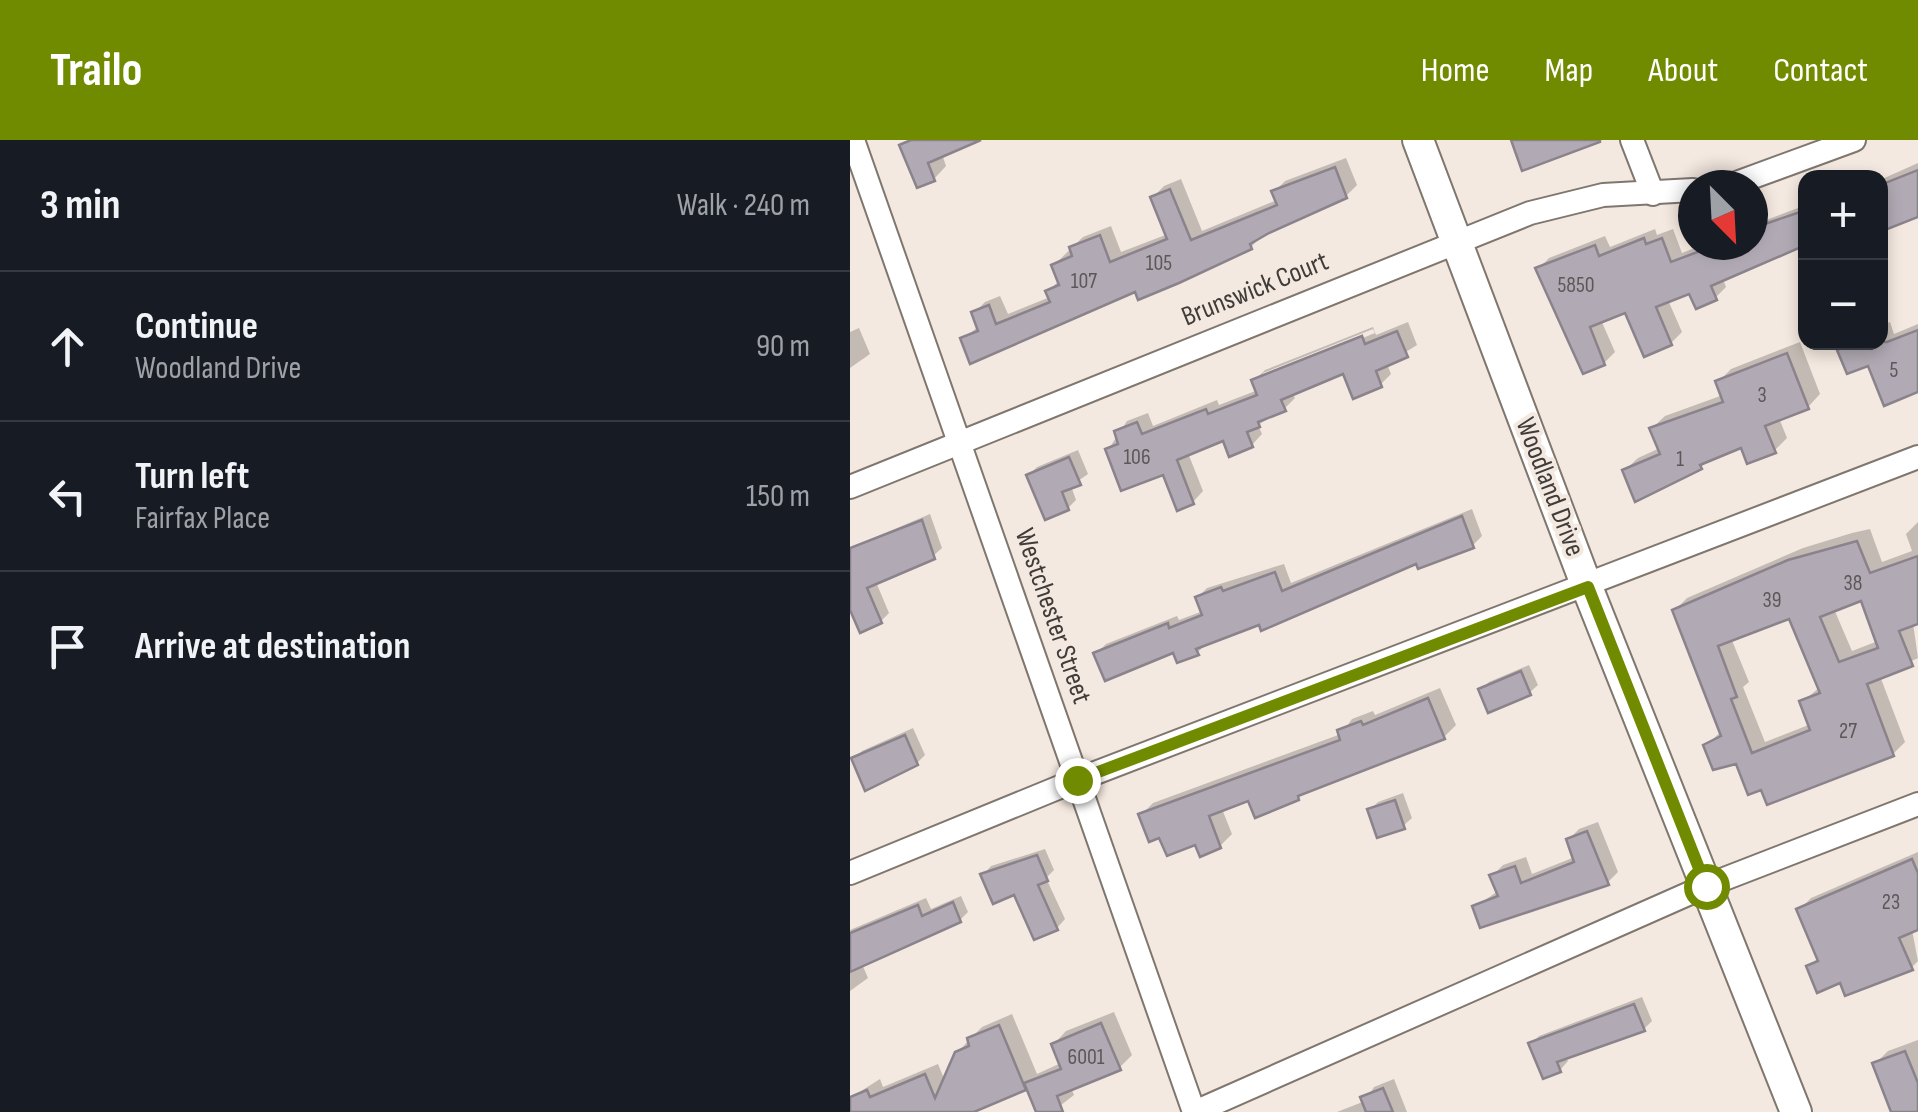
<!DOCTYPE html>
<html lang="en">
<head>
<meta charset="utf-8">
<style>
	:root { --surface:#171b24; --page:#20242c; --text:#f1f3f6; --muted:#9ea1a6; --line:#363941; --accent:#718b00 }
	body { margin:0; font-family:"Sofia Sans Condensed",sans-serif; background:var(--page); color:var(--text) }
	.controls { position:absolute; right:30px; top:30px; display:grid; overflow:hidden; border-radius:20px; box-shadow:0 5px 15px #0003 }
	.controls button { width:90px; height:90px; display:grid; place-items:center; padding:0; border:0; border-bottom:2px solid var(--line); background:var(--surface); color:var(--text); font:50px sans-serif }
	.compass { position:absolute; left:828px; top:30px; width:90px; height:90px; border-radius:50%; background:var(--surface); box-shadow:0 5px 15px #0003; rotate:156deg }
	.stop { position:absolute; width:30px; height:30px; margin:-22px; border:8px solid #718b00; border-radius:50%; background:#fff }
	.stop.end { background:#718b00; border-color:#fff; box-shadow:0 2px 10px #0008 }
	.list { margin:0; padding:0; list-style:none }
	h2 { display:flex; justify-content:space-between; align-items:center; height:130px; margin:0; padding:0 40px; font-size:42px }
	h2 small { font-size:32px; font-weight:400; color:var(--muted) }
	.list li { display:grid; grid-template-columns:65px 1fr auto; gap:30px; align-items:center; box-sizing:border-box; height:150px; padding:0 40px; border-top:2px solid var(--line) }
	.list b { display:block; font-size:38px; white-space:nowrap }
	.list p { margin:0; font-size:32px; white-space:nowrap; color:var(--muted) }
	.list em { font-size:32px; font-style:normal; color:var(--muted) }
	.icon { flex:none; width:55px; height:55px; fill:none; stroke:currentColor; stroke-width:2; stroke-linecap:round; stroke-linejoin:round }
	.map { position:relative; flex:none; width:1068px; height:972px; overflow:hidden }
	header { display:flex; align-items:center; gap:60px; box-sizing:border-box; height:140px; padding:0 50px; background:var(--accent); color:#fff }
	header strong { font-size:48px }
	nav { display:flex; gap:55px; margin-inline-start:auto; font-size:35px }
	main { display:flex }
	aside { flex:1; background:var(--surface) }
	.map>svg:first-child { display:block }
	.shadow { fill:#0003; fill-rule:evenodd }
	.building { fill:#b1aab4; stroke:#8a838c; stroke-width:2.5; fill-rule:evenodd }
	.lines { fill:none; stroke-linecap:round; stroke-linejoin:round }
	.street-casing { stroke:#7f766e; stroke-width:26 }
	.secondary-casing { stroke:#7f766e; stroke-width:34 }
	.street { stroke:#fff; stroke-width:22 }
	.secondary { stroke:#fff; stroke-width:30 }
	.route { stroke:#718b00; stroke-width:12 }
	.labels { text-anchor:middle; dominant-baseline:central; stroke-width:8; stroke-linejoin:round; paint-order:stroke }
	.number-label { font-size:22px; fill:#5c5858 }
	.street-label { font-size:28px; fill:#403c39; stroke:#f4e9e0 }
</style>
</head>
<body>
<header>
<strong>Trailo</strong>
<nav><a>Home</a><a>Map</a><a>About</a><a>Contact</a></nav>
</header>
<main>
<aside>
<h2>3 min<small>Walk · 240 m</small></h2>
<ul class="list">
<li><svg class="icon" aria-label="ahead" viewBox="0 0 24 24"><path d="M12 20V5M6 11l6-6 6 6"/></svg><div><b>Continue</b><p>Woodland Drive</p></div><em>90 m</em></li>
<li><svg class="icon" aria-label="left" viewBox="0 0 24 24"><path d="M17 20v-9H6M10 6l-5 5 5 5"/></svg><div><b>Turn left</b><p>Fairfax Place</p></div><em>150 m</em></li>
<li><svg class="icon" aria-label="arrive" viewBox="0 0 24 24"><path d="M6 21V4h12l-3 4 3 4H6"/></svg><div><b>Arrive at destination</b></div></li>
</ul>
</aside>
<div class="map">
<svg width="1068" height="972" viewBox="0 0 1068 972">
	<rect width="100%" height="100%" fill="#f4e9e0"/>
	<g class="shadow">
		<polygon points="58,0 124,0 92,14 96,26 84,39 52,6"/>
		<polygon points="496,18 507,45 496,56 412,96 401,107 113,199 129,186 124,173 135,162 150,156 158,174 200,157 198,151 210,140 204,125 233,97 261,86 271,112 318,94 303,57 314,46 331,39 352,91 427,60 424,52 435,41"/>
		<polygon points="1068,23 1068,74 1030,89 1030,40"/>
		<polygon points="956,65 956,104 873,139 876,147 866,157 841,151 818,160 832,192 821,203 777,170 751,180 765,212 754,223 688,129 699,118 755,96 760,107 805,89 807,95 823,89 832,113 852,105 903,105 903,85"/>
		<path d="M558,182l9,23 -30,19 4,10 -10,10 -37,-13 -52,21 3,6 -11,11 -26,16 4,9 -10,11 -27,-7 -37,15 15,38 -10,11 -29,-30 -56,-22 19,-29 21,-8 5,13 64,-26 2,5 39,-15 -4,-9 11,-11 108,-43 3,8zM523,189l2,4 -112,45v-5z"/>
		<polygon points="1040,182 1044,194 1068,184 1068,249 1035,263 1019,223 990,210 997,202 1030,202 1030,186"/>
		<polygon points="9,188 20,214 0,228 0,192"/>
		<polygon points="950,202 970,254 958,267 929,278 937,298 924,311 893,305 860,318 851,327 775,330 788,318 810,308 802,288 815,276 873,255 868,242 881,229"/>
		<polygon points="228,310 238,334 221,346 226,360 218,368 179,335 187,327"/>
		<polygon points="622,369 632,396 622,406 568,421 358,502 347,513 246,514 256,504 327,476 329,480 353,471 348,457 357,448 434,424 441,443"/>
		<polygon points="80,374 92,408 83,416 26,442 39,473 31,481 0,464 0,408"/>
		<path d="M1068,382v99l-5,2 5,35 -38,18 25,66 -12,12 -130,33 -26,-27 -31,-15 16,-14 -47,-121 12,-12 116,-50 49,-15 18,-4 12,33 30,-11 -6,-17zM1012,458l16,43 -26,10 -18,-42zM940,475l30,72 -18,15 9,22 -46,18 -22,-55 6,-5 -18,-44z"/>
		<polygon points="679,525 688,545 679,553 631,550 639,542"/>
		<polygon points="590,548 606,585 594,597 456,650 448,658 400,658 372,669 382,694 370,706 310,695 291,675 303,663 491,594 502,579 523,571 525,575"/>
		<polygon points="63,588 75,615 67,623 4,619 12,611"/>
		<polygon points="553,653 562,678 553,686 520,670 528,662"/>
		<polygon points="748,682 768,732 757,743 625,767 648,751 642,736 653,725 676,717 682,734 725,717 718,700 729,689"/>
		<polygon points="195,709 204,730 196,738 215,779 207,788 165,751 133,735 141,726"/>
		<polygon points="1068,712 1068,788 1062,790 1068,821 1061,828 991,840 959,827 969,817 949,770 961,758"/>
		<polygon points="111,756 118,772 110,780 12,824 18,838 0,851 0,790 76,758 81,769"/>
		<polygon points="792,857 802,881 794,889 715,916 718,921 710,930 681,904 689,896"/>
		<polygon points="264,872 282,915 269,928 221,948 224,955 202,972 189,972 177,945 126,968 128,972 0,972 0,958 30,939 33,947 88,924 95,941 107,913 120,899 132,887 162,874 187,934 211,923 204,904 216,891"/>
		<polygon points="1068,900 1068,972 1044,972 1025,924 1038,911"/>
		<polygon points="544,939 557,972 487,972 515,961 524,947"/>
	</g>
	<g class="building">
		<polygon points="61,0 131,0 78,23 85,41 67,48 49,5"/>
		<polygon points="661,0 750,0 750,2 672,31"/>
		<polygon points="485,27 497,58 419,93 400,104 402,109 329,143 288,160 285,152 120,224 110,198 128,191 121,172 139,165 146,184 200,162 195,151 209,145 201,125 222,116 219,107 250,95 260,122 317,99 300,57 320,49 341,100 427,65 421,51"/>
		<polygon points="1068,30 1068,77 1030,92 1030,45"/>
		<polygon points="956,70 956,105 861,146 867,160 846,169 839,154 806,167 822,205 794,217 775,173 740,187 755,225 733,234 685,128 745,105 749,116 794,98 796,104 812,98 821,122 866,105 903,105 903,88"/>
		<polygon points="1068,190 1068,252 1034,266 1018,226 997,234 987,210 1004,202 1037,202"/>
		<polygon points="547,191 558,217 526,231 532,247 503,259 493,234 431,260 436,271 408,282 410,287 397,292 403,307 379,317 373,301 327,320 344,364 327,371 313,335 271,351 255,309 268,304 264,291 287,282 292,294 356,269 358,274 407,255 401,240 512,196 515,204"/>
		<polygon points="937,213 959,269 915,286 926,313 897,324 891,308 850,325 852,329 785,362 772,330 810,314 799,288 873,262 865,241"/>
		<polygon points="219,317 231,345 212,352 219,370 195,380 176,335"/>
		<polygon points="612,376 624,408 568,429 566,424 411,491 409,485 346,509 349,515 327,523 323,513 255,541 243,513 318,483 319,488 352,475 345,457 371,447 373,451 425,432 432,451"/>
		<polygon points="72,380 85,419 17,448 32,483 10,493 0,470 0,408"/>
		<path d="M1007,401l13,32 48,-17v68l-19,7 14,35 -46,18 27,72 -127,49 -6,-15 -13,5 -12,-31 -23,6 -10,-25 18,-9 -49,-126 116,-50zM1011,461l17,47 -39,14 -19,-45zM939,479l31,74 -21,8 11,29 -58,23 -21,-54 6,-2 -19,-51z"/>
		<polygon points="671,531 681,555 638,573 628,549"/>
		<polygon points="578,558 595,599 448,656 449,660 405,678 398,661 359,676 371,708 350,717 345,705 317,716 309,698 299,702 288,674 490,600 487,590 511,581 513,585"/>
		<polygon points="55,595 68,625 15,651 1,618"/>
		<polygon points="545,660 555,689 527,698 517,669"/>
		<polygon points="737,691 759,745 630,788 622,766 648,756 639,735 665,726 671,743 724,722 716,699"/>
		<polygon points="187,715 198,741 188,745 208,790 184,800 164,755 143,764 130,734"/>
		<polygon points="1062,719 1068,733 1068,790 1049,798 1063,830 995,856 990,843 967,853 956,826 968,821 946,769"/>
		<polygon points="103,762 111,782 0,832 0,793 68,765 72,776"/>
		<polygon points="784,864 795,891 707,922 711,932 693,939 678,903"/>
		<polygon points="251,883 271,930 207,956 213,972 186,972 174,943 211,929 201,904"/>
		<polygon points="149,885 176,950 124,972 0,972 0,957 17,950 20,957 75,934 85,958 105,912 119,906 117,898"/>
		<polygon points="1055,911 1068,943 1068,972 1041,972 1022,923"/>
		<polygon points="533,948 543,972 516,972 510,957"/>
	</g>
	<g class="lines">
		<g class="street-casing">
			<g id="street">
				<polyline points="3,0 344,972"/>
				<polyline points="782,0 803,54"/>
				<polyline points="881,45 1004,0"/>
				<polyline points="0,347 680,73 753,55 843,50"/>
				<polyline points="0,733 227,640 1068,317"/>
				<polyline points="345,972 856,746 1068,664"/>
			</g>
		</g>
		<g class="secondary-casing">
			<polyline id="secondary" points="568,0 737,447 946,972"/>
		</g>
		<use href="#street" class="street"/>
		<use href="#secondary" class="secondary"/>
	</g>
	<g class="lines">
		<polyline class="route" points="227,640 738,447 856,746"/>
	</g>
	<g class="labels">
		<g class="number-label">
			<text x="309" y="123">105</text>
			<text x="234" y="141">107</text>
			<text x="726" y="145">5850</text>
			<text x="1044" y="230">5</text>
			<text x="912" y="255">3</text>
			<text x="287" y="317">106</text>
			<text x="830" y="319">1</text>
			<text x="1003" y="443">38</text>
			<text x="922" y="460">39</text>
			<text x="998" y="591">27</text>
			<text x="1041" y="762">23</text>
			<text x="236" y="917">6001</text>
		</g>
		<g class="street-label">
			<text transform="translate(405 149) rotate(-22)">Brunswick Court</text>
			<text transform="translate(700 347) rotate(69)">Woodland Drive</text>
			<text transform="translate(203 476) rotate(71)">Westchester Street</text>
		</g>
	</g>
</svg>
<div class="controls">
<button>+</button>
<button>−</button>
</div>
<svg class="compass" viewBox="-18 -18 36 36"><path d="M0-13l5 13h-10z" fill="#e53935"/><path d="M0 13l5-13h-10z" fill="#9ea1a6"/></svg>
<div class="stop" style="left:856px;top:746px"></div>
<div class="stop end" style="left:227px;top:640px"></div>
</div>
</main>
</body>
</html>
